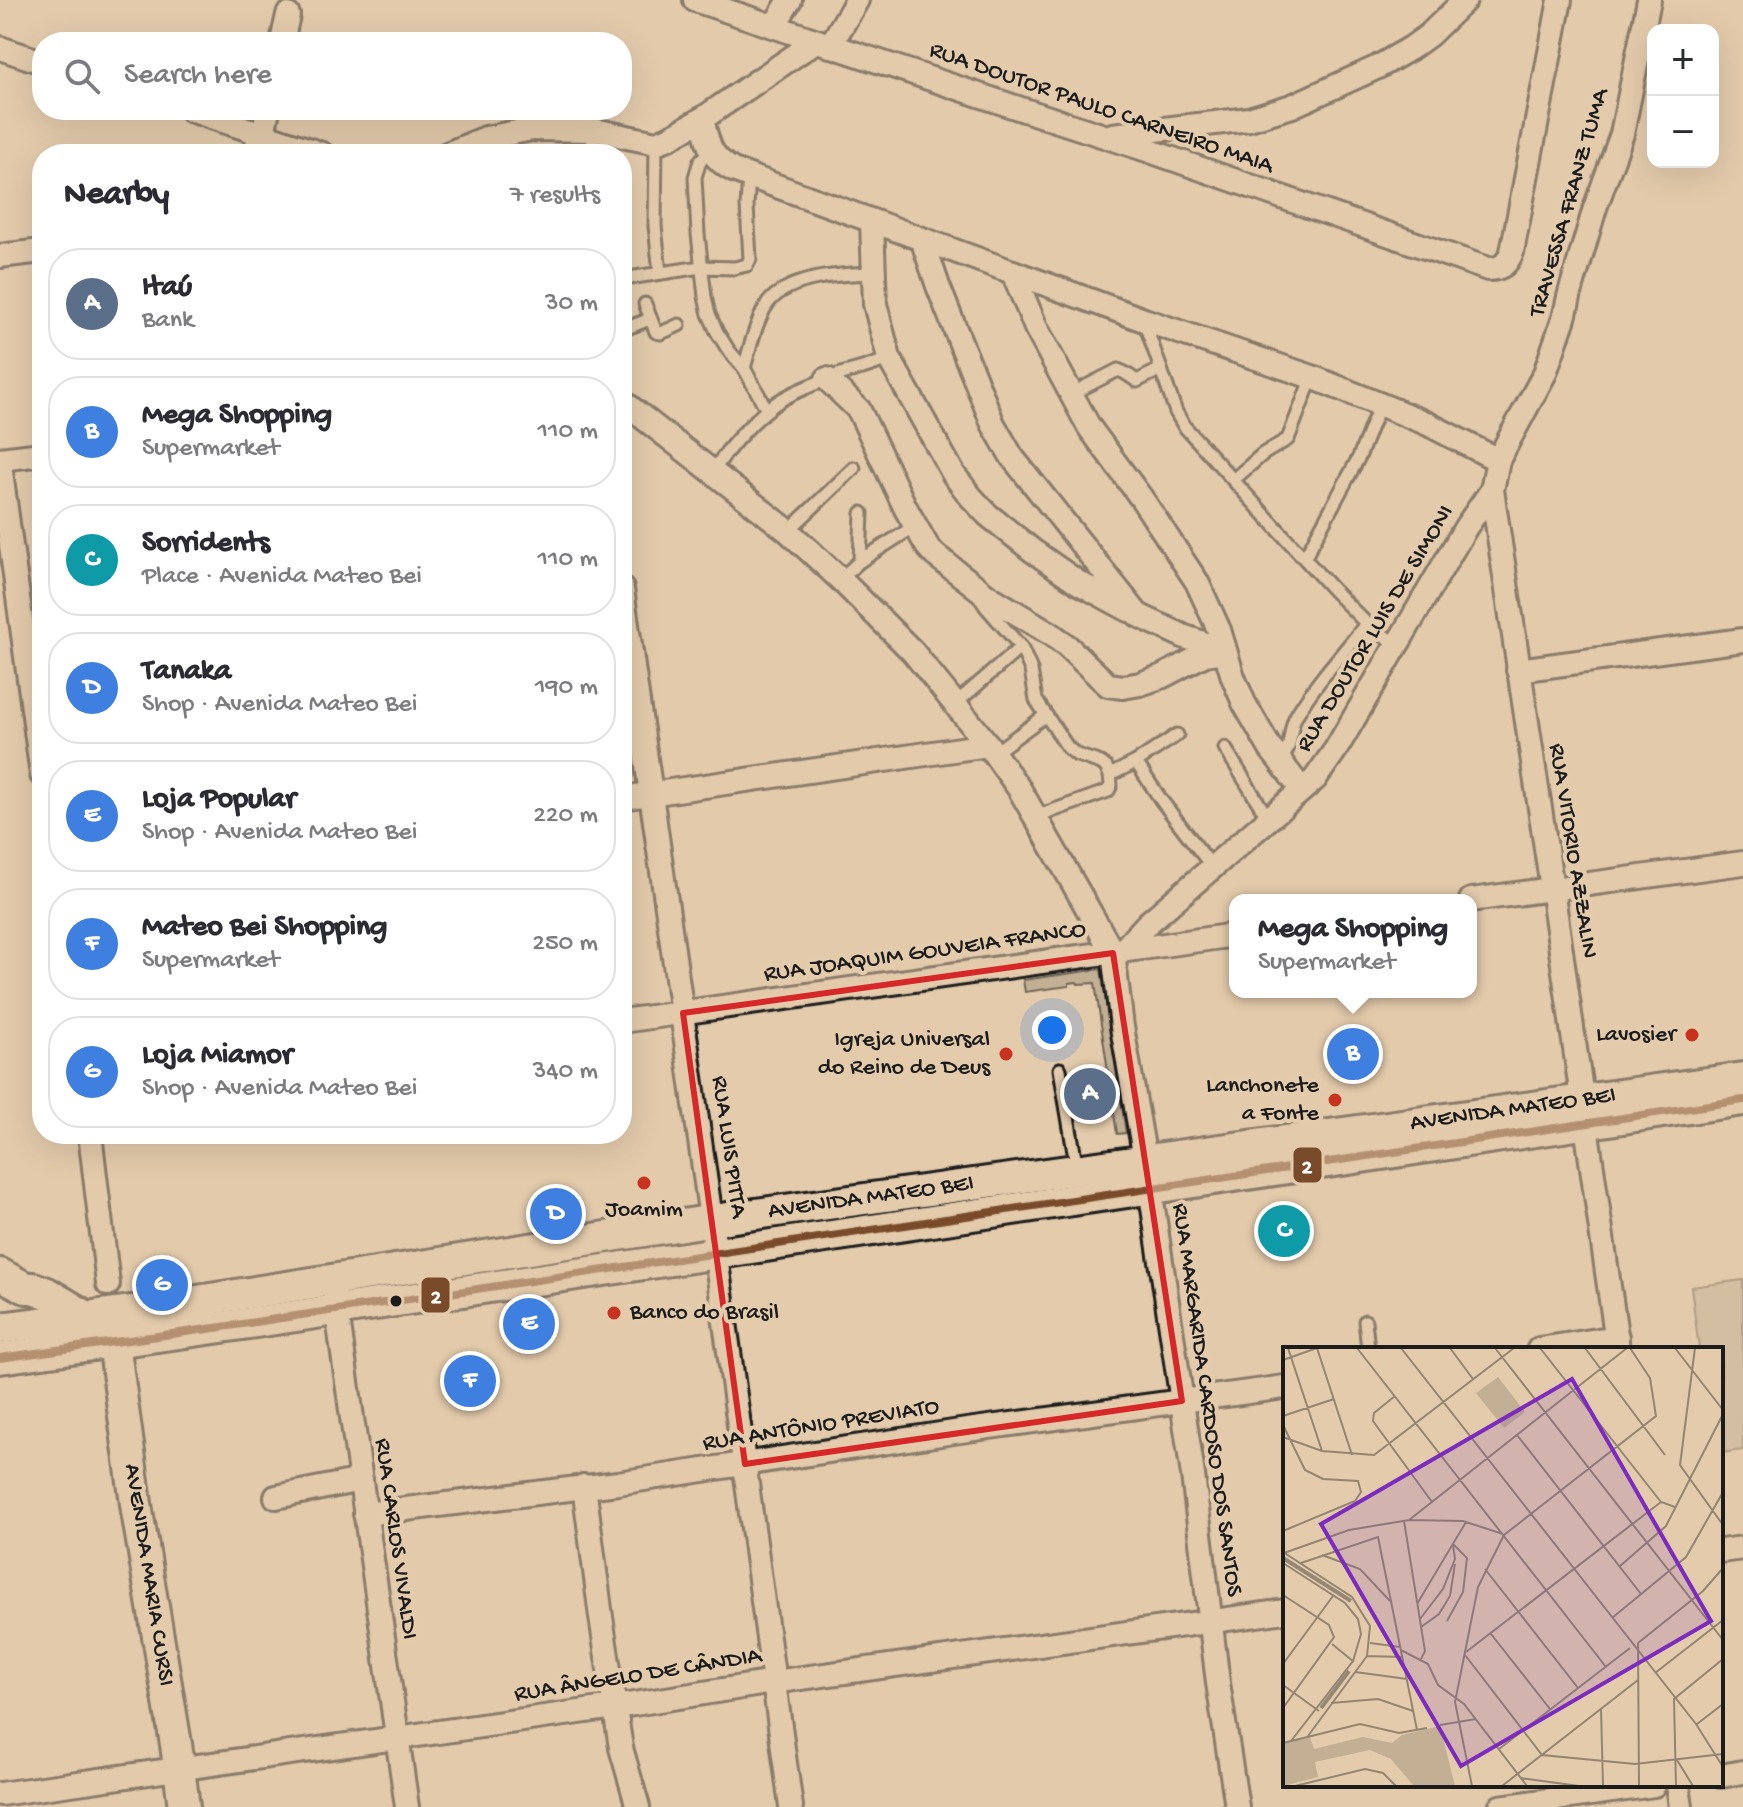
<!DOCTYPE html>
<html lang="en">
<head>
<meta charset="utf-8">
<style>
	:root { --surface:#fff; --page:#f7f7f7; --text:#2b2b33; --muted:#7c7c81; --line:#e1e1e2; --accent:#c8321e }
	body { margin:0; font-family:"Gochi Hand",sans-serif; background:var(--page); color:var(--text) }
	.controls { position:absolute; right:24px; top:24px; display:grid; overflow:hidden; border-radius:16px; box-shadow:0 8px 32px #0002 }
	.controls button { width:72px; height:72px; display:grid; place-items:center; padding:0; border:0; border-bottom:2px solid var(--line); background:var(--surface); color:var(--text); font:40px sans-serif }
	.you { position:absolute; left:1052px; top:1030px; width:28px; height:28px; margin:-20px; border:6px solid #fff; border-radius:50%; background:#1a73e8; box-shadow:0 0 0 12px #1a73e833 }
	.badge { display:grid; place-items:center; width:52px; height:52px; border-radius:50%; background:var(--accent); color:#fff; font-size:26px; font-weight:700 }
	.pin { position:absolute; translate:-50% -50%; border:4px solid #fff; box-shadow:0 2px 8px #0006 }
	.popup { position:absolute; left:1229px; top:894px; width:248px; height:104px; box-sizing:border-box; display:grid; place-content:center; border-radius:16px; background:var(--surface); filter:drop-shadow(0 2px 6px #0005); font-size:26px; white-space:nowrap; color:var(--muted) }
	.popup b { font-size:30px; color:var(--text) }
	.popup::after { content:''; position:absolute; left:50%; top:100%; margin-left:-16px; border:16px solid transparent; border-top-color:var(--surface) }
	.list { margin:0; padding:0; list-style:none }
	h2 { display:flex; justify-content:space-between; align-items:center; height:104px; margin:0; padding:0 32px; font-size:34px }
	h2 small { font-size:26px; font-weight:400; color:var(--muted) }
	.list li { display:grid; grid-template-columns:52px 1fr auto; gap:24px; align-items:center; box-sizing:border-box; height:112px; margin:0 16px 16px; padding:0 16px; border:2px solid var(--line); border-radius:32px }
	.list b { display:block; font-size:30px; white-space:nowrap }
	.list p { margin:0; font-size:26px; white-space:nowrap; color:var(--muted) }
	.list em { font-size:26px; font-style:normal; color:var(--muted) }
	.icon { flex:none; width:44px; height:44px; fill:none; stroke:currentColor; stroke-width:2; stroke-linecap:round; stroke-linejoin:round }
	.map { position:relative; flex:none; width:1743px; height:1807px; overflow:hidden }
	.search { position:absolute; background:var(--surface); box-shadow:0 8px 32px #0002; left:32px; top:32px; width:600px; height:88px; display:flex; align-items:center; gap:20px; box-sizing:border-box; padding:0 28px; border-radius:32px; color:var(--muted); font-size:30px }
	.panel { position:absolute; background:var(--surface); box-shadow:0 8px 32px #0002; left:32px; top:144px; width:600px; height:1000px; border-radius:32px }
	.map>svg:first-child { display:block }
	.green { fill:#c2af94; stroke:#6f6658; stroke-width:2 }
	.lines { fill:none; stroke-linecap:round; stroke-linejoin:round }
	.lane-casing { stroke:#1c1c1c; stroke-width:17 }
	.street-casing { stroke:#1c1c1c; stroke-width:28 }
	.secondary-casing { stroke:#1c1c1c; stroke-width:36 }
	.lane { stroke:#e3cbac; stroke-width:11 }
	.street { stroke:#e3cbac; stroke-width:22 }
	.secondary { stroke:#e3cbac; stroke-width:30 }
	.bus-1-casing { stroke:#e3cbac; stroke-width:14 }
	.bus-1 { stroke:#7a4b2a; stroke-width:8 }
	.marked { fill:none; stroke:#d62828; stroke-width:6; stroke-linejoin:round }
	.poi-dot { fill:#c8321e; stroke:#e3cbac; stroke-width:3 }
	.bus-dot { fill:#1c1c1c; stroke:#e3cbac; stroke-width:3 }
	.labels { text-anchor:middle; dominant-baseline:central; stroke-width:8; stroke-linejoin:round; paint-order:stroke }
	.street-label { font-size:24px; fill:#1c1c1c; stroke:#e3cbac }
	.poi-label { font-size:24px; fill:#1c1c1c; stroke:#e3cbac; text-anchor:end }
	.inset-river { fill:none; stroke:#968875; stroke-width:4 }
	.inset-road { fill:none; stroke:#938572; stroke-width:2 }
	.view { fill:#7b2cbf; fill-opacity:0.15; stroke:#7b2cbf; stroke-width:4 }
	.inset-edge { fill:none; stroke:#1c1c1c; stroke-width:4 }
	.line-badge { stroke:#e3cbac; stroke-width:3 }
	.badge-label { font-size:22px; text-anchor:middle; font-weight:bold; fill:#fff }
</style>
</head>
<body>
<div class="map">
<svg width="1743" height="1807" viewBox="0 0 1743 1807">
	<rect width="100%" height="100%" fill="#e3cbac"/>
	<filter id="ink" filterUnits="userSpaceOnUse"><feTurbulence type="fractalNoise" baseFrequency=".0125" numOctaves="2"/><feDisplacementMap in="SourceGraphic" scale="16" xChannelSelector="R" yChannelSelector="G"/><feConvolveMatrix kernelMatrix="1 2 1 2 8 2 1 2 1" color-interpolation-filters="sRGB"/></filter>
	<g filter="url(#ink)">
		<g class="green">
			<polygon points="1101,969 1126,1133 1117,1134 1095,983 1078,984 1077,982 1069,983 1069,986 1025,992 1023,980"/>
			<polygon points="1743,1280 1743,1450 1721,1453 1721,1349 1699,1349 1691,1287"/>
		</g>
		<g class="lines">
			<g class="lane-casing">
				<g id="lane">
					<polyline points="656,143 655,226 660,273"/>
					<polyline points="710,150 700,161 695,177 698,234 705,297 709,314 717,332 729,351 744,368 767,410"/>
					<polyline points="591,154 594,130"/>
					<polyline points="622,279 701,267 734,268 747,265 750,259 747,206 749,176"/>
					<polyline points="645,304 656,332 661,333 679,325"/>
					<polyline points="1144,321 1176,412 1184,426 1333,590 1365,622 1397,645"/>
					<polyline points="622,332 627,328 650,319"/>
					<path d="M744,368c6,-19 12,-48 24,-65 21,-27 74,-29 106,-30"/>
					<polyline points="1071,394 1118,370 1125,373 1137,381 1161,369"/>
					<path d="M713,472c14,-24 50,-64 75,-76 15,-8 31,-14 47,-20 18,-6 37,-9 54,-18"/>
					<polyline points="1233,480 1263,454 1288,439 1312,377"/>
					<polyline points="788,531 854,468"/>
					<polyline points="1305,557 1359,457 1380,404"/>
					<polyline points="860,561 862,513"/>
					<polyline points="840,579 860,561 915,526"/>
					<polyline points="979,596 986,607 1021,647 1031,670 1036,700 1068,748 1077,755 1101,763 1106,767 1110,775 1111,785 1108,791 1035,817"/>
					<polyline points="955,704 1021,647"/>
					<polyline points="1225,748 1269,820"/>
					<polyline points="994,753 1046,715"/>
					<path d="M1280,761c15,-18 7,-30 17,-47 19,-32 46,-61 70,-91"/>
					<polyline points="1136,762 1161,800 1213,868"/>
					<polyline points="1110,775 1136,762 1177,735"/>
					<polyline points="1060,1069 1077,1170"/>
					<polyline points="1365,1321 1368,1349"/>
				</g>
			</g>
			<g class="street-casing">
				<g id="street">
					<path d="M695,0l317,106 135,44 341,119c14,0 19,-5 24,-17l48,-252"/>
					<polyline points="774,26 790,0"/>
					<polyline points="282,42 288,15"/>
					<polyline points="830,46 857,0"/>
					<polyline points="0,48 42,62"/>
					<polyline points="190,110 322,154"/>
					<path d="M702,119c6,24 7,38 31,51l411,150 168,57 114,46 72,37"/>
					<polyline points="1113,135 1249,119 1292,106 1378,67 1411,48 1429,35 1465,0"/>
					<polyline points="252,154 263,134 268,110"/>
					<polyline points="447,154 486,138 532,129 594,130 656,143 669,138 702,119 816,41"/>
					<polyline points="872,222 875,304 889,358 954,475 971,497 988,515 1033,551 1079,583 1129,610"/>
					<polyline points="922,239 938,286 993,424 1012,457 1138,615 1185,637 1203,643 1224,647"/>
					<polyline points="0,256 42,251"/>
					<polyline points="1013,272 1036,328 1089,427 1142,499 1197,582 1219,630 1233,677 1244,703 1270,748 1302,790"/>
					<polyline points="827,379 859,410 906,509 927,546 935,555 988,596 1051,634 1067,646 1108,685 1123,687 1140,684 1163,676 1205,654 1225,651"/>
					<polyline points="622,401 788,531 840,579 913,652 988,745 1020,790 1113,953 1122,1027 1150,1188 1193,1475 1218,1683 1237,1807"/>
					<polyline points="0,459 42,454"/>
					<polyline points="0,464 42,775"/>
					<polyline points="622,589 707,1190 791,1807"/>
					<polyline points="1518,670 1743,640"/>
					<polyline points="622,798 988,745"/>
					<polyline points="1471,900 1743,863"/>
					<polyline points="1122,951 1148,923 1315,779 1336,749 1466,527 1492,490"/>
					<polyline points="622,1021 1235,935"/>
					<polyline points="90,1134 108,1284"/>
					<polyline points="335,1297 407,1807"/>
					<polyline points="1539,1349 1617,1337"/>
					<polyline points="1618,1349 1552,888 1492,490 1498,460 1545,373 1564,318 1570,293 1595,208 1622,134 1649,0"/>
					<polyline points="584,1486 601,1617 621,1748 638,1807"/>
					<polyline points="276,1497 361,1480"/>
					<polyline points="365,1514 618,1483 967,1430 1285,1387"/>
					<polyline points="1721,1551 1743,1548"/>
					<polyline points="1721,1776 1743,1772"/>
					<polyline points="1678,1785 1681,1807"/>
					<polyline points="0,1794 615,1707 773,1682 1285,1611"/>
					<polyline points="1500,1807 1654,1785"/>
				</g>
			</g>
			<g class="secondary-casing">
				<g id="secondary">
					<polyline points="0,1274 26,1288 33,1288 47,1293 87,1317 92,1322"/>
					<polyline points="0,1328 146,1309 734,1217 1743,1078"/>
					<polyline points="114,1343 137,1511 176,1744 184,1807"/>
					<polyline points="0,1358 222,1327 1743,1100"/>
				</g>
			</g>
			<use href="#lane" class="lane"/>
			<use href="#street" class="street"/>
			<use href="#secondary" class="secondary"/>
			<g class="bus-1-casing">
				<polyline id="bus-1" points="0,1358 222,1327 1743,1100"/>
			</g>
			<use href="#bus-1" class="bus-1"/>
		</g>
	</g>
	<path d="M0 0H1743V1807H0ZM1113,953l69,448 -437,63 -62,-451z" fill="#e3cbac" fill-opacity=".55" fill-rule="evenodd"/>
	<path class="marked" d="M1113,953l69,448 -437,63 -62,-451z"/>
	<g class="poi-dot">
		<circle cx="1692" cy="1035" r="8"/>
		<circle cx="1006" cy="1054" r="8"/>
		<circle cx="1335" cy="1100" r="8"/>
		<circle cx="644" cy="1183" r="8"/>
		<circle cx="614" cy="1313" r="8"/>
	</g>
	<circle class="bus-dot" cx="396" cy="1301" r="7"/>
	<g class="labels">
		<g class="street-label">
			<text transform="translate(1101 109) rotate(19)">RUA DOUTOR PAULO CARNEIRO MAIA</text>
			<text transform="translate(1570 203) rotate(-74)">TRAVESSA FRANZ TUMA</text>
			<text transform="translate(1376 629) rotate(-59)">RUA DOUTOR LUIS DE SIMONI</text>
			<text transform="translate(1572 851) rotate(81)">RUA VITORIO AZZALIN</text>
			<text transform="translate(925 953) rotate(-8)">RUA JOAQUIM GOUVEIA FRANCO</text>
			<text transform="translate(1513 1110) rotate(-8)">AVENIDA MATEO BEI</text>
			<text transform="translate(728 1147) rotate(82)">RUA LUIS PITTA</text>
			<text transform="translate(871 1198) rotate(-8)">AVENIDA MATEO BEI</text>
			<text transform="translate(1206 1400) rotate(82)">RUA MARGARIDA CARDOSO DOS SANTOS</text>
			<text transform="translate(821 1426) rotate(-9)">RUA ANTÔNIO PREVIATO</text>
			<text transform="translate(395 1539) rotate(82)">RUA CARLOS VIVALDI</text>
			<text transform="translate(148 1575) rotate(81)">AVENIDA MARIA CURSI</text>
			<text transform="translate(638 1676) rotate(-9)">RUA ÂNGELO DE CÂNDIA</text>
		</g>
		<g class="poi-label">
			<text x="1676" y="1035">Lavosier</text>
			<text x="990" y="1040">Igreja Universal<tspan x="990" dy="28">do Reino de Deus</tspan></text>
			<text x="1319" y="1086">Lanchonete<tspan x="1319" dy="28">a Fonte</tspan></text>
			<text x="644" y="1210" text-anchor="middle">Joamim</text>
			<text x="630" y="1313" text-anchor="start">Banco do Brasil</text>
		</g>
	</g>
	<g transform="translate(1283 1347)">
		<rect width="440" height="440" fill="#e3cbac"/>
		<path d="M215,30l27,35 -21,16 -28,-35zM157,379l15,60h-41l-23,-27 -21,-9 -55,12 3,15 -35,9v-43l27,-6 4,12 49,-12 29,6 10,-8z" fill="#c2af94"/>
		<path class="inset-river" d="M0,211l68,43M38,361l28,-37"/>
		<path class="inset-road" d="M5,1l34,103M34,1l35,107M74,1l249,319M118,1l295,376 27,43M167,1l23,31M212,1l228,292M257,1l121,154 14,5M302,1l80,107M392,1l48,62M412,1l-15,117 43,60M0,13l34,-12M112,49l-21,17 -1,8 59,81M0,69l51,-17M0,78l22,45 18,9 35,2 3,11 -6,9 -72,30M234,88l124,159M0,90l39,14 52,4 140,-107M126,173l54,1 40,13M121,174l21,130 -4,8M0,205l69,45 18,29 -3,30 -59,80M1,206l65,-23 60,-10 218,-172M39,208l38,14 30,32M0,216l62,40 13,16 3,15 -8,27 -62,80M18,216l77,-26 39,193M337,219l46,-40 57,-112M202,222l93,119M0,248l46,30 5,12 -51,71M134,257l49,-82M329,271l74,-61 37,-65M137,272l23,-30 12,-30 -2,-14M164,274l16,-29 4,-34 -14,-14M138,280l18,-13 11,-18 5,-32M208,287l59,75M87,296l30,4M355,296l1,143M355,296l65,-52 20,-23M49,297l22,18M118,303l27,14 10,21 26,19 63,82M183,305l195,-150M182,308l77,100 93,9 88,-10M84,309l35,1M0,317l50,-68M72,325l52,7M372,326l68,-53M0,338l36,26M48,356l47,-4 35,12M318,362l2,77M414,377l26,-20M157,378l36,-6M0,396l77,-19 39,9 28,-5M216,402l131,-101M394,413l16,26M238,431l58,8M12,439l70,-17 18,4 13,13M189,439l-17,-84 23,-115 26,-52 152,-119 -6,-38 -20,-30M219,439l136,-106M393,439l-2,-87 49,-40"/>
		<path class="view" d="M289,32l139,242 -250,145 -140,-242z"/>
		<rect width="440" height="440" class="inset-edge"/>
	</g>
	<g class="line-badge">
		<rect x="1292" y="1146" width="31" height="38" rx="8" fill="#7a4b2a"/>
		<rect x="420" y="1276" width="31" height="38" rx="8" fill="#7a4b2a"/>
	</g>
	<g class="badge-label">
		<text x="1307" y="1173">2</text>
		<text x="436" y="1303">2</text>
	</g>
</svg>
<div class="controls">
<button>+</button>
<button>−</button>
</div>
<div class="you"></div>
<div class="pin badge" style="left:1090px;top:1094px;background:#5c6f8a">A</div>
<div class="pin badge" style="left:1353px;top:1054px;background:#3f7fe0">B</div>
<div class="popup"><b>Mega Shopping</b>Supermarket</div>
<div class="pin badge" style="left:1284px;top:1231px;background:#0f9aa8">C</div>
<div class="pin badge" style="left:556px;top:1214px;background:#3f7fe0">D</div>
<div class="pin badge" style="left:529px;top:1324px;background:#3f7fe0">E</div>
<div class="pin badge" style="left:470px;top:1381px;background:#3f7fe0">F</div>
<div class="pin badge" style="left:162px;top:1285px;background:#3f7fe0">G</div>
<div class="search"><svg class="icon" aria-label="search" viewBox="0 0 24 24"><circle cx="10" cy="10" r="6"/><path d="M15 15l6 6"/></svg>Search here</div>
<section class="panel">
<h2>Nearby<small>7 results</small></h2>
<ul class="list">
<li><span class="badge" style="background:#5c6f8a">A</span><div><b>Itaú</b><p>Bank</p></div><em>30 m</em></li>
<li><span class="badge" style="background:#3f7fe0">B</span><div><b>Mega Shopping</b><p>Supermarket</p></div><em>110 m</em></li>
<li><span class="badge" style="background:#0f9aa8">C</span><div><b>Sorridents</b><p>Place · Avenida Mateo Bei</p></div><em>110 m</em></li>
<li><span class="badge" style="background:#3f7fe0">D</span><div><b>Tanaka</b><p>Shop · Avenida Mateo Bei</p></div><em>190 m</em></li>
<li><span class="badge" style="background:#3f7fe0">E</span><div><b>Loja Popular</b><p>Shop · Avenida Mateo Bei</p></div><em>220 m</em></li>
<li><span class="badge" style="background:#3f7fe0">F</span><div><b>Mateo Bei Shopping</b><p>Supermarket</p></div><em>250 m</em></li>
<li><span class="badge" style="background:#3f7fe0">G</span><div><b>Loja Miamor</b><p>Shop · Avenida Mateo Bei</p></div><em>340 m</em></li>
</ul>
</section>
</div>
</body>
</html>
